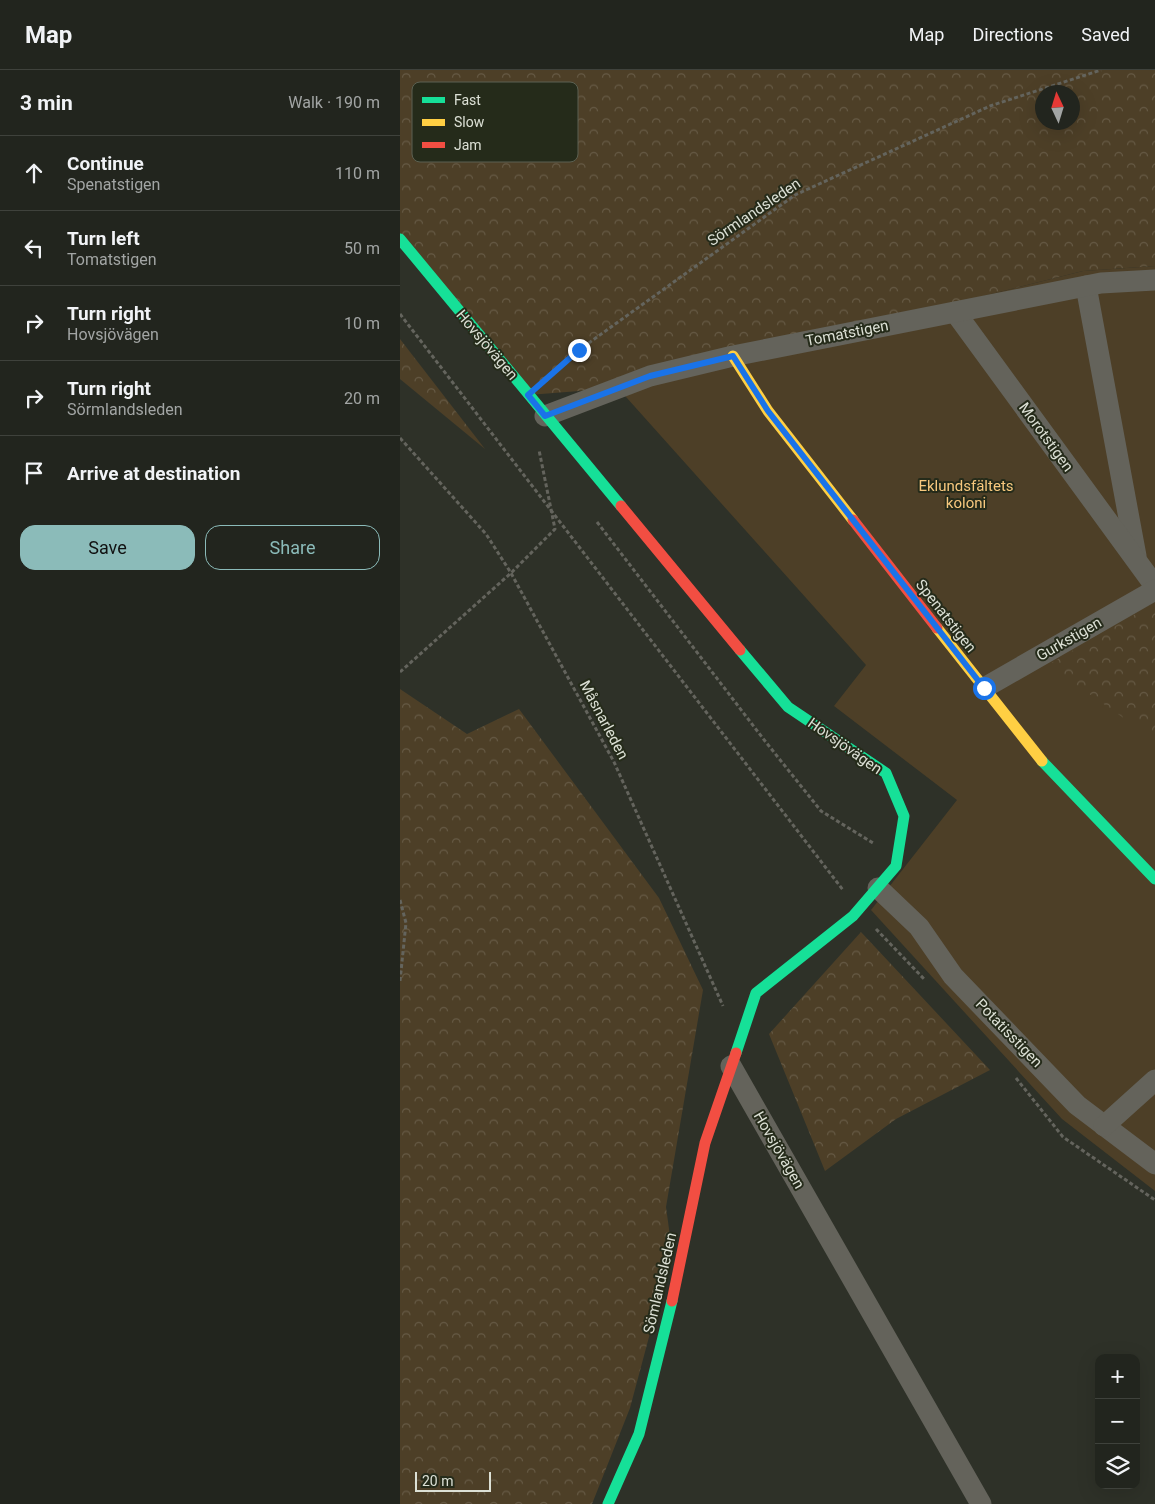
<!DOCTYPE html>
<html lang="en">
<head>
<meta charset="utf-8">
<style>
	:root { --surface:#22251e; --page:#2a2d27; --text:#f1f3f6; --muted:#a2a5a4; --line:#3f423c; --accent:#8bbbb9 }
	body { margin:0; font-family:Roboto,sans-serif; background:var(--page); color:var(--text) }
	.controls { position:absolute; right:15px; bottom:15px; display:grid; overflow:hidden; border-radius:10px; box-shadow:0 5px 20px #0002 }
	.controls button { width:45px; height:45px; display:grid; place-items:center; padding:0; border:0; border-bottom:1px solid var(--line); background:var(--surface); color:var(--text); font:25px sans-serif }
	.compass { position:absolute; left:635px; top:15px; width:45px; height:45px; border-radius:50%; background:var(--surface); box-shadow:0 5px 20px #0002; rotate:356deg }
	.scale { position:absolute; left:15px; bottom:12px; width:76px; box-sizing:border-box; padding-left:5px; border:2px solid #dce0d5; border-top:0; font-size:14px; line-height:18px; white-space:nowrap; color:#dce0d5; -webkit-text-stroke:4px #252b1a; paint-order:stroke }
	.stop { position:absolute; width:15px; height:15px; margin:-11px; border:4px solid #1a73e8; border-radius:50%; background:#fff }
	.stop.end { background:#1a73e8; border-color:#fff; box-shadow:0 1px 5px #0008 }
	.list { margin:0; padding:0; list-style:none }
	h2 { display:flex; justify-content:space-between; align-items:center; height:65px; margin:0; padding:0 20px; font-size:21px }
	h2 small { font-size:16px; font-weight:400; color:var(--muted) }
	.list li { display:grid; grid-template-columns:32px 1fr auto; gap:15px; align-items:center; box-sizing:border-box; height:75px; padding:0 20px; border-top:1px solid var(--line) }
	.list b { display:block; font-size:19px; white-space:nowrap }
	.list p { margin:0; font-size:16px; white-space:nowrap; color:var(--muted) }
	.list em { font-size:16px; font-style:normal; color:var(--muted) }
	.actions { display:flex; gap:10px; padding:15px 20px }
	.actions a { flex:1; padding:11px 0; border:1px solid var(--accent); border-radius:15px; text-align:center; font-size:18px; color:var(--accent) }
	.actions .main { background:var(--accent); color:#111 }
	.icon { flex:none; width:28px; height:28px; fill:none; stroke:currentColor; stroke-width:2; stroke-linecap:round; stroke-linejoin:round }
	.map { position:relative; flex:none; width:755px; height:1434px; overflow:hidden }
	header { display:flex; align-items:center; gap:30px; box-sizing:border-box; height:70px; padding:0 25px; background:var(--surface); border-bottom:1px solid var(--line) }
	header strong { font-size:24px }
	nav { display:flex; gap:28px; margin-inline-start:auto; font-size:18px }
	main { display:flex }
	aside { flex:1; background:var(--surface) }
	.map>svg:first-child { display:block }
	.green { fill:#4d3f27 }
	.forest { fill:url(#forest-crowns); fill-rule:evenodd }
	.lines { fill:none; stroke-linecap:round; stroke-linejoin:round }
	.path { stroke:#64645d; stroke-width:3; stroke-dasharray:4 2.5; stroke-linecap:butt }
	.street { stroke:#64635b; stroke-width:21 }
	.fast { stroke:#16e098; stroke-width:11 }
	.slow { stroke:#ffcf43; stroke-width:11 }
	.jam { stroke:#f24e42; stroke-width:11 }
	.route { stroke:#1a73e8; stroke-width:6 }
	.labels { text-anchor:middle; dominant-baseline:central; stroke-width:4; stroke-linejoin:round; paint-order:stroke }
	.street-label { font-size:15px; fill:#dce0d5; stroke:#252b1a }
	.park-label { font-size:15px; fill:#f7c87e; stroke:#252b1a }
	.key { fill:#252b1a; stroke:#5c6152; stroke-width:1 }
	.key-label { font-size:14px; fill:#dce0d5 }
</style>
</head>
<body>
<header>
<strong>Map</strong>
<nav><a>Map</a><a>Directions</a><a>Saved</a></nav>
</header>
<main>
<aside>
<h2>3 min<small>Walk · 190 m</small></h2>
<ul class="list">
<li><svg class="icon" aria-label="ahead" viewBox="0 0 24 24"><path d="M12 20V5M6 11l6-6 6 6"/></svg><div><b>Continue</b><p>Spenatstigen</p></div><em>110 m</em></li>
<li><svg class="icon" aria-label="left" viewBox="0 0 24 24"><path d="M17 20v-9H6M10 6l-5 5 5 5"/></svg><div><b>Turn left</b><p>Tomatstigen</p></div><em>50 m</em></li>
<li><svg class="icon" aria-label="right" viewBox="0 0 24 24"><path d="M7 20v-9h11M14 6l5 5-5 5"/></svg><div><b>Turn right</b><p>Hovsjövägen</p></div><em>10 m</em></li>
<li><svg class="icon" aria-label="right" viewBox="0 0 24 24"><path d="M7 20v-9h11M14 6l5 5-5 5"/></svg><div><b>Turn right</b><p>Sörmlandsleden</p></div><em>20 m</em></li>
<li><svg class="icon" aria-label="arrive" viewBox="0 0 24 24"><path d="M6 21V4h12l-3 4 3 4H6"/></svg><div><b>Arrive at destination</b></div></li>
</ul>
<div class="actions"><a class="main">Save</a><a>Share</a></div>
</aside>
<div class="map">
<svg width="755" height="1434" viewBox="0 0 755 1434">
	<defs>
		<pattern id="forest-crowns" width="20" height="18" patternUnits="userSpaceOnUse" patternTransform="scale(1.25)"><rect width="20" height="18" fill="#4d3f27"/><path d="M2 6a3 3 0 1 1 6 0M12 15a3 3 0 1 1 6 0" fill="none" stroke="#665a45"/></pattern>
	</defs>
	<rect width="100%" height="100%" fill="#2e3128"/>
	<polygon class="green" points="755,196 755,1121 662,1049 471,840 557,730 434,636 466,595 218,318 683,201"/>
	<g class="forest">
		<path d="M0,0h755v196l-72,5 -465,117 -90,7 -128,-156zM642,22h30v30h-30z"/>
		<polygon points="0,269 85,379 0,309"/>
		<polygon points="753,534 755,534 755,670 648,595"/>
		<polygon points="0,619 67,664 119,639 259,828 303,920 266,1137 272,1181 230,1338 192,1434 0,1434"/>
		<polygon points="461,862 590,1000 496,1049 425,1101 369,964"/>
	</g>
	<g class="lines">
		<g class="path">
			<polyline points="0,244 443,820"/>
			<polyline points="149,307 179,280 395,125 590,36 701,0"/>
			<polyline points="0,368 86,464 111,503 214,692 323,936"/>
			<polyline points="197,452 365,671 421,741 473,773"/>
			<polyline points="0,602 111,503 155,459 139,380"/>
			<polyline points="0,830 6,853 0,911"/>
			<polyline points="476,859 525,910"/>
			<polyline points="616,1008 663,1067 755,1130"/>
		</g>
		<g class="street">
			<polyline points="686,216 736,486"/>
			<polyline points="555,242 755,516"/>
			<polyline points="145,346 250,306 333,286 701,213 755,210"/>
			<polyline points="584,618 755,520"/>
			<polyline points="478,818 519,857 553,906 677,1035 755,1094"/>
			<polyline points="331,996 581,1434"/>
			<polyline points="704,1056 755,1010"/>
		</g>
		<g class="fast">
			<polyline points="0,169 221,436"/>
			<polyline points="642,691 755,809"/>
			<polyline points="336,983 356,923 453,846 496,796 504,746 486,703 388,637 340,580"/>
			<polyline points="208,1434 239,1364 272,1231"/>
		</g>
		<g class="slow">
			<polyline points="333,286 368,341 453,450"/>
			<polyline points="537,558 642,691"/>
		</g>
		<g class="jam">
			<polyline points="221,436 340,580"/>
			<polyline points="453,450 537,558"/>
			<polyline points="272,1231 305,1073 336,983"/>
		</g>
	</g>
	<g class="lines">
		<polyline class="route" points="179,280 128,325 145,346 250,306 333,286 368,341 584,618"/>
	</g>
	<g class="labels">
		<g class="street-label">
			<text transform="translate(354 142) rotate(-34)">Sörmlandsleden</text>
			<text transform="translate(447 263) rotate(-11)">Tomatstigen</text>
			<text transform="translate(87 275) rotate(50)">Hovsjövägen</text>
			<text transform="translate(646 367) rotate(54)">Morotstigen</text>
			<text transform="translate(546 546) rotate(52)">Spenatstigen</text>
			<text transform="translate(669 569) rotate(-30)">Gurkstigen</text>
			<text transform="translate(204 650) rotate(62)">Måsnarleden</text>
			<text transform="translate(445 676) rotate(35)">Hovsjövägen</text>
			<text transform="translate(609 963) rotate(46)">Potatisstigen</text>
			<text transform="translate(379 1080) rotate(60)">Hovsjövägen</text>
			<text transform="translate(260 1213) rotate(-77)">Sömlandsleden</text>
		</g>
		<g class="park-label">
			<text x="566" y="416">Eklundsfältets<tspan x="566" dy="17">koloni</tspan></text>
		</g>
	</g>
	<rect x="12" y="12" width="166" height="80" rx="8" class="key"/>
	<rect x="22" y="27" width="23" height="6" fill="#16e098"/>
	<rect x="22" y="49" width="23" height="7" fill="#ffcf43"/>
	<rect x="22" y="72" width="23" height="6" fill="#f24e42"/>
	<g class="key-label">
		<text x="54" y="35">Fast</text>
		<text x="54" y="57">Slow</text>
		<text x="54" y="80">Jam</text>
	</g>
</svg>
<div class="controls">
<button>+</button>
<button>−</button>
<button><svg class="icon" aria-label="layers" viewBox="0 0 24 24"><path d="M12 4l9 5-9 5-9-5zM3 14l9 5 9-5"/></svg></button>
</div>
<svg class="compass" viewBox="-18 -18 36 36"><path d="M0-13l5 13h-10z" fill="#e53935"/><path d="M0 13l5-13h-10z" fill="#a2a5a4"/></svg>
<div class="scale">20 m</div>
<div class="stop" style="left:584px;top:618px"></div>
<div class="stop end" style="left:179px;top:280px"></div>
</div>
</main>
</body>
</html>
